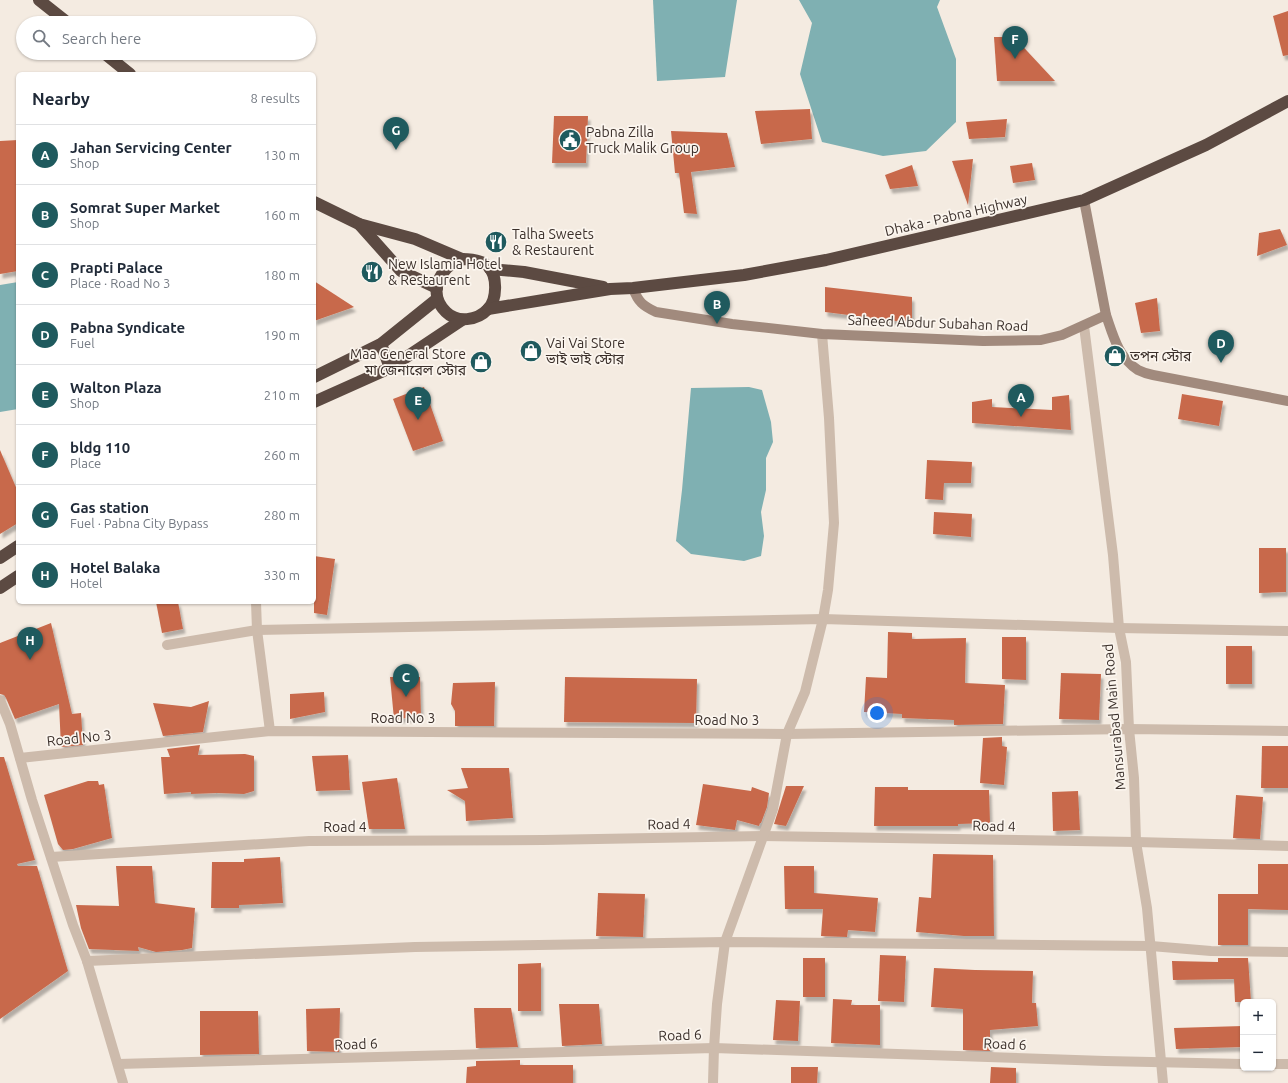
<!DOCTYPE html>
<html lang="en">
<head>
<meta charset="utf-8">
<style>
	:root { --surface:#fff; --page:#f2f2f3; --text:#1f2937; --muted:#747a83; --line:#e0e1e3; --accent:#1f5a5e }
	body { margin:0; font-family:Ubuntu,"Noto Sans Bengali",sans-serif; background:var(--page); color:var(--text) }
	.controls { position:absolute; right:12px; bottom:12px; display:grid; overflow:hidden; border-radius:6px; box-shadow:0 1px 3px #0004 }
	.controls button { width:36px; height:36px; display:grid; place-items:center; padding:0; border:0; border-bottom:1px solid var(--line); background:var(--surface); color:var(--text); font:20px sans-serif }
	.you { position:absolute; left:877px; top:713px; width:14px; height:14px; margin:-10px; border:3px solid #fff; border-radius:50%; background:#1a73e8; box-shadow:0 0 0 6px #1a73e833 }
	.badge { display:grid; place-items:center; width:26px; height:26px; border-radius:50%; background:var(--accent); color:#fff; font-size:13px; font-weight:700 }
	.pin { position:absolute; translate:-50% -33px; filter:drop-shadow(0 1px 2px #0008) }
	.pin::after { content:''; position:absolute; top:21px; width:14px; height:12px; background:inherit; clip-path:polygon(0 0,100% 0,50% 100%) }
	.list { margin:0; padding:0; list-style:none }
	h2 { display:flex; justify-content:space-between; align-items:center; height:52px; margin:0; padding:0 16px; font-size:17px }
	h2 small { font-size:13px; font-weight:400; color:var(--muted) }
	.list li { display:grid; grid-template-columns:26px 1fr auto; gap:12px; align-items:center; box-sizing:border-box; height:60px; padding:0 16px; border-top:1px solid var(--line) }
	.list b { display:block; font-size:15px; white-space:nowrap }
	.list p { margin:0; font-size:13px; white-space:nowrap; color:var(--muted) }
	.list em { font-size:13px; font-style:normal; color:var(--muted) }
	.icon { flex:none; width:22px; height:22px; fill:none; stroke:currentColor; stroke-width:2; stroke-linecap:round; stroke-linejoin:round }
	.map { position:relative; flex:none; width:1288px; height:1083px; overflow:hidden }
	.search { position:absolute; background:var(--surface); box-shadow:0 1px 3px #0004; left:16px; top:16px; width:300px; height:44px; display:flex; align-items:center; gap:10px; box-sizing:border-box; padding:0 14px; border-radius:22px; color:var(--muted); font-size:15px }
	.panel { position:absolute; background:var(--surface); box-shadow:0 1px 3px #0004; left:16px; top:72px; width:300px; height:532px; border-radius:6px }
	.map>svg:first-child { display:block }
	.water { fill:#7fb0b2 }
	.building { fill:#c8694b; filter:url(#shadow) }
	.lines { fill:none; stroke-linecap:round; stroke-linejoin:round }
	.street { stroke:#cdbbac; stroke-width:10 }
	.secondary { stroke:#a18a7d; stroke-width:10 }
	.highway { stroke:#5c4a42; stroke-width:12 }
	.labels { text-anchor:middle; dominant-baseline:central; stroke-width:3.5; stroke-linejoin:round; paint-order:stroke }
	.poi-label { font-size:14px; fill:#3b302b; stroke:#fbf5ee; text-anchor:start }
	.street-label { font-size:14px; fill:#3b302b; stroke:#fbf5ee }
</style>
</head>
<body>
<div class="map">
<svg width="1288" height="1083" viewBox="0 0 1288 1083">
	<defs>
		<filter id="shadow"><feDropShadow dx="2.5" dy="4.5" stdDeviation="1" flood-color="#0004"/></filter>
	</defs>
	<rect width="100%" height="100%" fill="#f4ebe1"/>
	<g class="water">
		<polygon points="653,0 737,0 725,77 657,81"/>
		<polygon points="799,0 940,0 937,7 956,59 956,122 926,151 883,156 822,142 800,74 812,23"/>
		<polygon points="18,282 18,409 0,412 0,285"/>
		<polygon points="749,387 762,390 771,422 773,442 766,458 766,490 761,512 764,536 761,556 744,561 691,554 676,541 682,490 691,388"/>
	</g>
	<g class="building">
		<polygon points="1288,11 1288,55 1283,56 1273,16"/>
		<polygon points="994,37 1014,37 1055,81 997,81"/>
		<polygon points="810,109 812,139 761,144 755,111"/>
		<polygon points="554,116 588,116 586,163 552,163"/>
		<polygon points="1007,119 1005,137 969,139 966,122"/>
		<polygon points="671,131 727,133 735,167 691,172 697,214 684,213 679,173 675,173"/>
		<polygon points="18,140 18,271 0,274 0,141"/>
		<polygon points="973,159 968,205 952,161"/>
		<polygon points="1032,163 1035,180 1013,183 1010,166"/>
		<polygon points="912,165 918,186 890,189 885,175"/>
		<polygon points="1280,229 1287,245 1257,256 1259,233"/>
		<polygon points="314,281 354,307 314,321"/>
		<polygon points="825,287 912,297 912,323 825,312"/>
		<polygon points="1157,298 1160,331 1141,333 1135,303"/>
		<polygon points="424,387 443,441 413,451 393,399"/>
		<polygon points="1182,394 1223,401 1219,426 1178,419"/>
		<polygon points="1069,395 1071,430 972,423 972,402 992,399 992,407 1052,410 1052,397"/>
		<polygon points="0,450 18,492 18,523 0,534"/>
		<polygon points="927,460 972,462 971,483 944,483 943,500 925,499"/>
		<polygon points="934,512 972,514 971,537 933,534"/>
		<polygon points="1259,548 1286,548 1286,592 1259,593"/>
		<polygon points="314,556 335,559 327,615 314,613"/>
		<polygon points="156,602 178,602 183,629 162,633"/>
		<polygon points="51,623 72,714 81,713 83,745 61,747 59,704 15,719 6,698 4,695 0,694 0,643"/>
		<polygon points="888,632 912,633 912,639 966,638 965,683 1005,685 1003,724 954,725 954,720 902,718 902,714 864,712 866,677 887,678"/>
		<polygon points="1002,637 1026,637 1026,680 1002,679"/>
		<rect x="1226" y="646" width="26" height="38"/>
		<polygon points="1061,673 1101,674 1099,720 1059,719"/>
		<polygon points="390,677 420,677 421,717 394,719"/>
		<polygon points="565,677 697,679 696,723 564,722"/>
		<polygon points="495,682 494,726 455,726 455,711 451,704 453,683"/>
		<polygon points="324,692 325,712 290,719 290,694"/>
		<polygon points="209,701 203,732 163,736 153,703 191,707"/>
		<polygon points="1002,737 1002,746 1007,747 1004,785 980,783 983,738"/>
		<polygon points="200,745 198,755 245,754 254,756 254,791 244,794 217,793 191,794 191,792 164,794 161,757 170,757 167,749"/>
		<polygon points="1262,746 1288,746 1288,788 1261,788"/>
		<polygon points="348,755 350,790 316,791 312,756"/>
		<polygon points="0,757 4,757 35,860 17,864 18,866 37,866 68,971 0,1019"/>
		<polygon points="461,768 509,768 513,818 466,821 465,801 447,790 468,788"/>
		<polygon points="397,778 405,829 369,829 362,782"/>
		<polygon points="88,781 98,781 99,785 104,784 112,838 73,849 63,850 58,844 44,795"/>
		<polygon points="703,784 751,791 752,787 769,793 767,807 761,823 760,823 759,826 737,820 735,830 696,825"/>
		<polygon points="786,786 804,786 786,826 774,824"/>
		<polygon points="875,787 908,787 908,790 989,790 990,823 958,824 958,826 874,826"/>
		<polygon points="1078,791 1080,830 1053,831 1052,792"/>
		<polygon points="1236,795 1263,797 1260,839 1233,838"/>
		<polygon points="933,854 993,855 994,936 964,936 916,932 919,897 931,898"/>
		<polygon points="280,857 283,903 239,905 239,908 211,908 212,862 244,862 244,859"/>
		<polygon points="1258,864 1288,864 1288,910 1248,909 1248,945 1218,945 1218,894 1258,894"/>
		<polygon points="116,866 152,866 155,903 195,908 192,948 182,950 156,952 138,947 139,951 89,949 81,928 76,905 119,906"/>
		<polygon points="784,866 814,866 814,893 878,898 875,932 848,930 847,937 821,936 823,909 785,909"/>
		<polygon points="598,893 645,894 643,937 596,936"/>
		<polygon points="880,955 906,956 904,1002 878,1001"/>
		<rect x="803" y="958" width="22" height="39"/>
		<polygon points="1218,958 1248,958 1251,1002 1235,1002 1234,979 1173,980 1172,961 1218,962"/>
		<polygon points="541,963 541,1011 518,1011 518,964"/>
		<polygon points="934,968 975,970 1033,971 1032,1003 1036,1003 1038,1026 990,1030 990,1051 963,1050 963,1009 931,1007"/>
		<polygon points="833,999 852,1000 851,1005 880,1005 880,1045 831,1043"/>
		<polygon points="776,1000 800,1001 798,1041 773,1040"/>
		<polygon points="559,1004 599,1004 602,1044 562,1046"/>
		<polygon points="340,1008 339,1052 307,1051 306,1009"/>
		<polygon points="474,1008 511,1008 518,1047 476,1048"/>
		<polygon points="200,1011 258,1011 259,1054 200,1055"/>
		<polygon points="1243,1026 1243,1047 1176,1049 1174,1028"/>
		<polygon points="520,1060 520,1065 573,1065 573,1083 466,1083 467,1067 476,1066 476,1061"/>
		<polygon points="791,1067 818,1067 817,1083 791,1083"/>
		<polygon points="991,1067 1016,1068 1016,1083 990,1083"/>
	</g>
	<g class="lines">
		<g class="street">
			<polyline points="1084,326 1113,555 1119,628 1126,662 1129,729 1134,778 1136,842 1147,908 1163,1083"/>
			<polyline points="256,602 257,630 270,731"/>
			<polyline points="167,645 257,630 823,619 1119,628 1288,631"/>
			<polyline points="0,700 10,724 32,800 73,925 87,961 123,1083"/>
			<polyline points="20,758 270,731 787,734 1129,729 1288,731"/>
			<polyline points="51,857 309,841 543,840 762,836 1136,842 1288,846"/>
			<polyline points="87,961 415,947 725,942 1151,946 1211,951 1288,952"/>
			<polyline points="118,1064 714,1048 1105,1061 1243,1064"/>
			<polyline points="1273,1064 1288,1064"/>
			<polyline points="713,1083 714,1048 717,1004 725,942 773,809 787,734 805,692 823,619 828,590 834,523 829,418 822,334"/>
		</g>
		<g class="secondary">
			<polyline points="1084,200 1106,315"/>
			<path d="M633,288c5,14 10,18 23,24l76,12 90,10 161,7 58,-1 21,-5 44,-20c7,20 12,42 32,55 4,2 10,4 15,5l135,26"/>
		</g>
		<g class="highway">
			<polyline points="39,0 68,23"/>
			<polyline points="104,53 130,74"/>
			<polyline points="314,202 359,224 415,239 462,259"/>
			<polyline points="359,224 401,271 437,288"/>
			<path d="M462,259c9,0 19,1 26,7 10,10 9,34 0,43 -11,12 -31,14 -42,3 -19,-19 -7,-45 16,-53z"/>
			<polyline points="490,269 524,272 603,287"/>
			<polyline points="488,309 610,289 633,288 744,275 826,260 1084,200 1206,145 1288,101"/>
			<polyline points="381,344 390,368"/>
			<polyline points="314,377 381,344 437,299"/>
			<polyline points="314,402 390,368 462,320"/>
			<polyline points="0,558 18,546"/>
			<polyline points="0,588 18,576"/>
		</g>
	</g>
	<defs>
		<g id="civic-disc" transform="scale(1.15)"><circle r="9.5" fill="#1f5a5e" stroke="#fbf5ee"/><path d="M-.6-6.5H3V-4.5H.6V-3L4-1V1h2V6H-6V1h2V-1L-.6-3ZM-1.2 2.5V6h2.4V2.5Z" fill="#fff"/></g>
		<g id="restaurant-disc" transform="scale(1.15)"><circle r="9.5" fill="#1f5a5e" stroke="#fbf5ee"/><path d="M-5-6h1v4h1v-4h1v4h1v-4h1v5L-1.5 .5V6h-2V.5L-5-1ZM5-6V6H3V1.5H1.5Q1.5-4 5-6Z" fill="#fff"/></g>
		<g id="shop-disc" transform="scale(1.15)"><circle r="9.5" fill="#1f5a5e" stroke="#fbf5ee"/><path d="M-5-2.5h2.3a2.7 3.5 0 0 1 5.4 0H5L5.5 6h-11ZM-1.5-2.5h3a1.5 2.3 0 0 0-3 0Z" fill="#fff"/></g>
	</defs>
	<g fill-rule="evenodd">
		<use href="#civic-disc" x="570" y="140"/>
		<use href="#restaurant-disc" x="496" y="242"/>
		<use href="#restaurant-disc" x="372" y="272"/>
		<use href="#shop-disc" x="531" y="351"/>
		<use href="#shop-disc" x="1115" y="356"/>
		<use href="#shop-disc" x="481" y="362"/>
	</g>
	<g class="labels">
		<g class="poi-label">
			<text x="586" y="132">Pabna Zilla<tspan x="586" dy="16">Truck Malik Group</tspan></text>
			<text x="512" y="234">Talha Sweets<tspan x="512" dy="16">&amp; Restaurent</tspan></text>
			<text x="388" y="264">New Islamia Hotel<tspan x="388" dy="16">&amp; Restaurent</tspan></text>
			<text x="546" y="343">Vai Vai Store<tspan x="546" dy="16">ভাই ভাই স্টোর</tspan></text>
			<text x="466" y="354" text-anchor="end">Maa General Store<tspan x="466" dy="16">মা জেনারেল স্টোর</tspan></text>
			<text x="1130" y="356">তপন স্টোর</text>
		</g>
		<g class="street-label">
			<text transform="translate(956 215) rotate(-13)">Dhaka - Pabna Highway</text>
			<text transform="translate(938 323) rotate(2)">Saheed Abdur Subahan Road</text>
			<text transform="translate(1114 717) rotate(-95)">Mansurabad Main Road</text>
			<text x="403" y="718">Road No 3</text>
			<text x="727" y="720">Road No 3</text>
			<text transform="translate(79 738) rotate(-6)">Road No 3</text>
			<text transform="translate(669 824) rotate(-1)">Road 4</text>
			<text transform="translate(994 826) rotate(1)">Road 4</text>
			<text x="345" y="827">Road 4</text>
			<text transform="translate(680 1035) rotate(-2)">Road 6</text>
			<text transform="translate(356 1044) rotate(-2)">Road 6</text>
			<text transform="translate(1005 1044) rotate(2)">Road 6</text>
		</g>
	</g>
</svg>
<div class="controls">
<button>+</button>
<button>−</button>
</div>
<div class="you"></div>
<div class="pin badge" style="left:1021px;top:417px">A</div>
<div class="pin badge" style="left:717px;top:324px">B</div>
<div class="pin badge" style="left:406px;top:697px">C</div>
<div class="pin badge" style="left:1221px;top:363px">D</div>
<div class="pin badge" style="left:418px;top:420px">E</div>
<div class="pin badge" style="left:1015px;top:59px">F</div>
<div class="pin badge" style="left:396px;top:150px">G</div>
<div class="pin badge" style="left:30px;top:660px">H</div>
<div class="search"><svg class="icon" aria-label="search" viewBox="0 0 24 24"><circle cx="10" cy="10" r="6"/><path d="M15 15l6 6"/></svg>Search here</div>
<section class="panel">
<h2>Nearby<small>8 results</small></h2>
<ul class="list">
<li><span class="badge">A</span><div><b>Jahan Servicing Center</b><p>Shop</p></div><em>130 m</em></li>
<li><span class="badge">B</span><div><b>Somrat Super Market</b><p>Shop</p></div><em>160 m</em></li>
<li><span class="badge">C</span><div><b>Prapti Palace</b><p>Place · Road No 3</p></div><em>180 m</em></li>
<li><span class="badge">D</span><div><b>Pabna Syndicate</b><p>Fuel</p></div><em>190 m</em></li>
<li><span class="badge">E</span><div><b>Walton Plaza</b><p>Shop</p></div><em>210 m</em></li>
<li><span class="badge">F</span><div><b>bldg 110</b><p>Place</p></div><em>260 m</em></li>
<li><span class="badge">G</span><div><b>Gas station</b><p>Fuel · Pabna City Bypass</p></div><em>280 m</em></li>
<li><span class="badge">H</span><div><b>Hotel Balaka</b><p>Hotel</p></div><em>330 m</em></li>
</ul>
</section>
</div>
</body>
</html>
